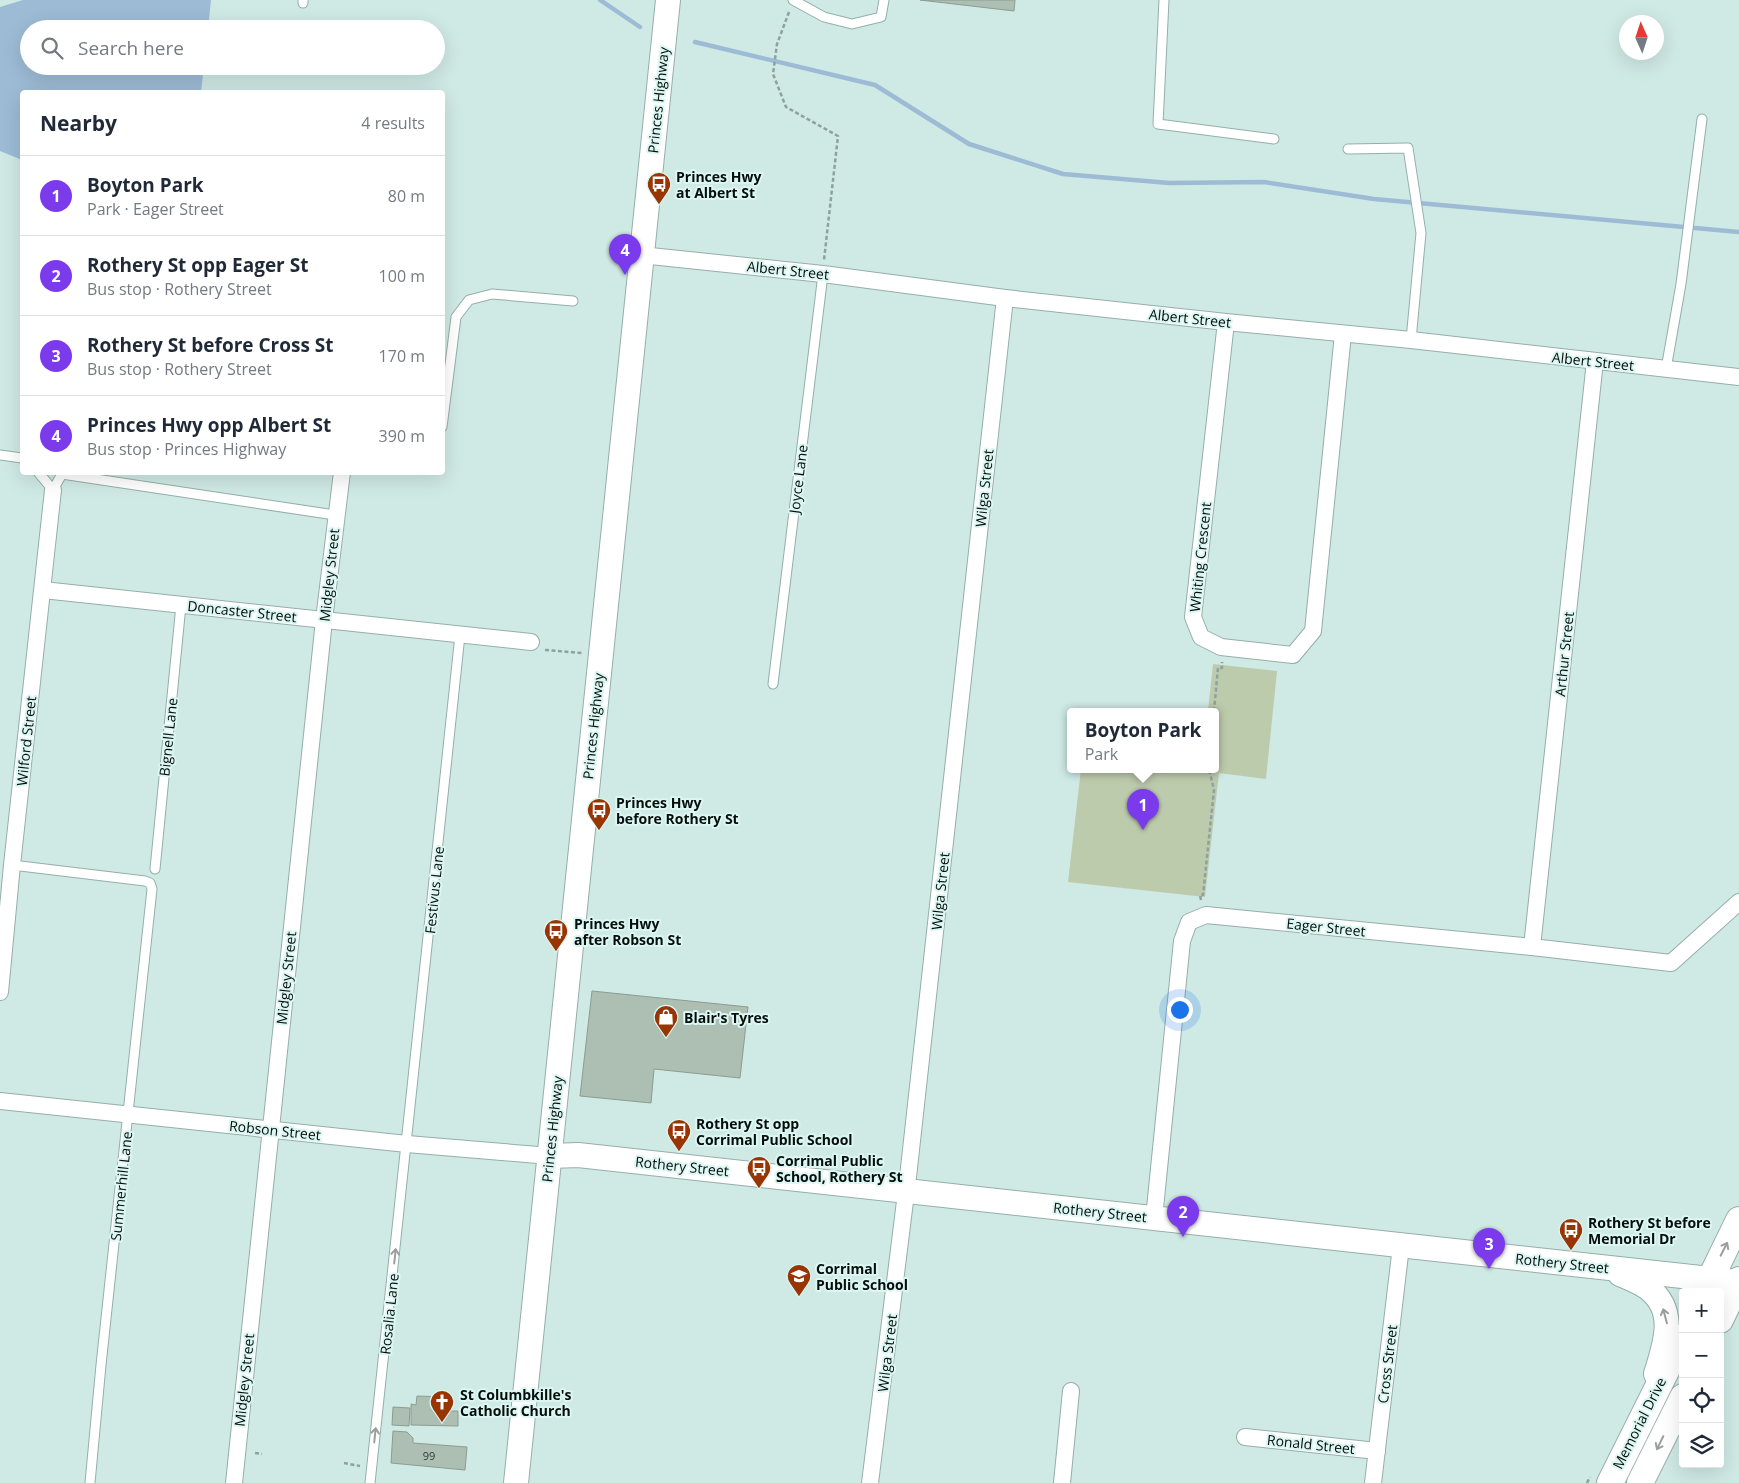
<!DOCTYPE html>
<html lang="en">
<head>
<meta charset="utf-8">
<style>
	:root { --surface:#fff; --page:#f6f6f7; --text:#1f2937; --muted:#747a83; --line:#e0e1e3; --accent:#7c3aed }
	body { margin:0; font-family:"Open Sans",sans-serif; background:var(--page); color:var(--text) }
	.controls { position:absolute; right:15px; bottom:15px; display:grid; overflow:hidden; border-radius:5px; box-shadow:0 5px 20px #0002 }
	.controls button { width:45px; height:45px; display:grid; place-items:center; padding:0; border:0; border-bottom:1px solid var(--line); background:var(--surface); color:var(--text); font:25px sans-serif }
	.compass { position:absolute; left:1619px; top:15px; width:45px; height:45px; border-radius:50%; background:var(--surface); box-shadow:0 5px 20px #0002; rotate:357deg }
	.you { position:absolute; left:1179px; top:1009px; width:18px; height:18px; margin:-12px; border:4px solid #fff; border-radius:50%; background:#1a73e8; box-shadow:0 0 0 8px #1a73e833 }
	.badge { display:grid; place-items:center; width:32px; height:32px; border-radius:50%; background:var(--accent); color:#fff; font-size:16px; font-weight:700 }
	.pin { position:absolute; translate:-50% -41px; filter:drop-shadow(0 1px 2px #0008) }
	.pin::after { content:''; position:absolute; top:26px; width:18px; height:15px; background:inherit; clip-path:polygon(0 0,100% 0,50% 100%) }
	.popup { position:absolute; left:1067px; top:708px; width:152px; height:65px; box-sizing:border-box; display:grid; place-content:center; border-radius:5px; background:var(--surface); filter:drop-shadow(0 1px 4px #0005); font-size:16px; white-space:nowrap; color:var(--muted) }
	.popup b { font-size:19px; color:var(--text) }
	.popup::after { content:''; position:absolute; left:50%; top:100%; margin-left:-10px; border:10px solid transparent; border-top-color:var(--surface) }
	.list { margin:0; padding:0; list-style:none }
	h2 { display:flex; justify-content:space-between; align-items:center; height:65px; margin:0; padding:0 20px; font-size:21px }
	h2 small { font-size:16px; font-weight:400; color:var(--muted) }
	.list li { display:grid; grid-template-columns:32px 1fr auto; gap:15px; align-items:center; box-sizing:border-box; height:80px; padding:0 20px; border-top:1px solid var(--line) }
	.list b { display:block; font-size:19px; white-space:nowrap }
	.list p { margin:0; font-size:16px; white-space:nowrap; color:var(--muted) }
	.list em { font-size:16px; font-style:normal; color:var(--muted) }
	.icon { flex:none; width:28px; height:28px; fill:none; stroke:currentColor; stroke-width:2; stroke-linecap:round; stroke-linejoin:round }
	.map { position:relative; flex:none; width:1739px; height:1483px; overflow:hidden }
	.search { position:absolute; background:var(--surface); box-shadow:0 5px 20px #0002; left:20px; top:20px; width:425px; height:55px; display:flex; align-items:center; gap:12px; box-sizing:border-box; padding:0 18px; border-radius:28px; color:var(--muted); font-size:19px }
	.panel { position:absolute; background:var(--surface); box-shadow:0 5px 20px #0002; left:20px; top:90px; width:425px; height:385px; border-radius:5px }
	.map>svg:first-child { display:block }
	.green { fill:#bdcbad }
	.water { fill:#9dbbd5 }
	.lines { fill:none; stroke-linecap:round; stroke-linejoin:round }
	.stream { stroke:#9dbbd5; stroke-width:4.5 }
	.building { fill:#acbfb2; stroke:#8b9d91 }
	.lane-casing { stroke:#96aeaa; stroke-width:11 }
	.street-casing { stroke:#96aeaa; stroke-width:18 }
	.secondary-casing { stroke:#96aeaa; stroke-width:26 }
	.primary-casing { stroke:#96aeaa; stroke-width:28 }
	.path { stroke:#8da19e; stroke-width:2.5; stroke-dasharray:4 2.5; stroke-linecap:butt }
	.lane { stroke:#fff; stroke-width:9 }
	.street { stroke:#fff; stroke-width:16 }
	.secondary { stroke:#fff; stroke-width:24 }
	.primary { stroke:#fff; stroke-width:26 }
	.oneway { stroke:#9b9f9e }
	.labels { text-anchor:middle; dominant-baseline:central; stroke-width:4; stroke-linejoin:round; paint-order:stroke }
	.number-label { font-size:11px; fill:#2f3a36 }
	.street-label { font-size:14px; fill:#050e0c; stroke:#dcf6f2 }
	.poi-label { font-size:14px; font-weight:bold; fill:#050e0c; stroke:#dcf6f2; text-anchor:start }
</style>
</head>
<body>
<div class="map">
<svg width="1739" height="1483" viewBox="0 0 1739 1483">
	<rect width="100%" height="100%" fill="#cfe9e5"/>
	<polygon class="green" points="1213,664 1277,671 1266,779 1219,773 1205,897 1068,882 1081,769 1180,769 1202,771 1202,769 1216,769 1216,711 1208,711"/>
	<polygon class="water" points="23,0 211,0 208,29 29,29 29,66 204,66 201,92 22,92 22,160 0,151 0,7"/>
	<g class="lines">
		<g class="stream">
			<polyline points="600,0 640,27"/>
			<polyline points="695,42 875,85 969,144 1063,174 1169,183 1264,182 1374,199 1739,232"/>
		</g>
	</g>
	<g class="building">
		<polygon points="920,0 1015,0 1014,11"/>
		<polygon points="592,991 748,1007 740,1078 654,1069 651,1103 580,1096"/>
		<polygon points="417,1396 447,1397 446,1411 458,1411 458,1426 411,1425 411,1404 416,1405"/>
		<polygon points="393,1407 410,1408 409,1426 392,1425"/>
		<polygon points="393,1431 407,1432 413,1438 413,1443 467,1447 465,1470 391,1463"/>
	</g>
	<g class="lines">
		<g class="lane-casing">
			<g id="lane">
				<polyline points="793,0 824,17 852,24 881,17 884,0"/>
				<polyline points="1164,0 1158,124 1274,139"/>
				<polyline points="303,3 303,0"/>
				<polyline points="1348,149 1408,148 1421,233 1411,340"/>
				<polyline points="1666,369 1681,284 1702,119"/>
				<polyline points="442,427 456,317 469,300 492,294 573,301"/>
				<polyline points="0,455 22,458"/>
				<polyline points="38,472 53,490 63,472"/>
				<polyline points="62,474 335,515"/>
				<polyline points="773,684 823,274"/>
				<polyline points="12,865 145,881 150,883 152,889 101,1365 90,1483"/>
				<polyline points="155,869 181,605"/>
				<polyline points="370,1483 460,635"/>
			</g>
		</g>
		<g class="street-casing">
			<g id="street">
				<polyline points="641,255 823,274 1005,298 1226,322 1411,340 1739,377"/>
				<polyline points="1226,322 1193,617 1201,637 1221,647 1293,655 1313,631 1343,334"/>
				<polyline points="43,590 531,642"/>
				<polyline points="1532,947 1595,361"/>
				<polyline points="0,992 12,865 53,490"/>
				<polyline points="0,1101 407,1144 550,1156"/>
				<polyline points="1154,1218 1182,941 1189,922 1206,915 1532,947 1671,963 1739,902"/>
				<polyline points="1245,1437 1377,1451"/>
				<polyline points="234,1483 324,620 342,472"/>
				<polyline points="870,1483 908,1177 1005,298"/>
				<polyline points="1062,1483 1071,1391"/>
				<polyline points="1373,1483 1401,1246"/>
			</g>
		</g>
		<g class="secondary-casing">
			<g id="secondary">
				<polyline points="550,1156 578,1155 1728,1281"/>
				<path d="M1620,1274c9,4 20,8 28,14 30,23 17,56 8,86"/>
				<polyline points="516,1483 668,0"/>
			</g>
		</g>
		<g class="primary-casing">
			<g id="primary">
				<polyline points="1704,1292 1739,1220"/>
				<polyline points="1720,1320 1739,1280"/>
				<polyline points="1610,1483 1683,1337"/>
				<polyline points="1640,1483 1683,1397"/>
			</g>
		</g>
		<g class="path">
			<polyline points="789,12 777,44 773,74 786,107 838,136 824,260"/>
			<polyline points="545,650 582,653"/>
			<polyline points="1214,711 1218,668 1222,668 1222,662"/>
			<polyline points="1201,900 1200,895 1203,895 1214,790 1209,769"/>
			<polyline points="255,1453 262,1454"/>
			<polyline points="344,1463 360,1466"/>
			<polyline points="1587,1483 1590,1477"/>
		</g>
		<use href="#lane" class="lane"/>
		<use href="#street" class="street"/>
		<use href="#secondary" class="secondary"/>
		<use href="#primary" class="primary"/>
	</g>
	<defs><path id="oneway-shaft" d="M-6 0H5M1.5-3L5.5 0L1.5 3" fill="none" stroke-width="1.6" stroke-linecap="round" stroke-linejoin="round" transform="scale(1.25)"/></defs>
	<g class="oneway">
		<use href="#oneway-shaft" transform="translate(1724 1249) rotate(-63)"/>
		<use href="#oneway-shaft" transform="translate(395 1256) rotate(-84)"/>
		<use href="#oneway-shaft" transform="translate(1665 1316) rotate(-105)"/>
		<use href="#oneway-shaft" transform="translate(375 1435) rotate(-84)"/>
		<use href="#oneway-shaft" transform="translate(1660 1443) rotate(116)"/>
	</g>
	<defs>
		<g id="bus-pin" transform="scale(1.25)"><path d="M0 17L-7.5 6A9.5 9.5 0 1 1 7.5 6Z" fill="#993403" stroke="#dcf6f2"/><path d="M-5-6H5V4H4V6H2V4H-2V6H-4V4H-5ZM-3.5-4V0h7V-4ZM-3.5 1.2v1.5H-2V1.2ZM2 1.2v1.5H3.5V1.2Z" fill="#fff"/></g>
		<g id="shop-pin" transform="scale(1.25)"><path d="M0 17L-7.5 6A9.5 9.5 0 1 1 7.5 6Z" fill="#993403" stroke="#dcf6f2"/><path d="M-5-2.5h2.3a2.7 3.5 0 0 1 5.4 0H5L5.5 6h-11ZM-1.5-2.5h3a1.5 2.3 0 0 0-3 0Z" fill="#fff"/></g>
		<g id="school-pin" transform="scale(1.25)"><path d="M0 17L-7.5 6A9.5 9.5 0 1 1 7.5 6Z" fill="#993403" stroke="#dcf6f2"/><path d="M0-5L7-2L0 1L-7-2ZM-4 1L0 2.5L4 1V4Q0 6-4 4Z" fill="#fff"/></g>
		<g id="church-pin" transform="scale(1.25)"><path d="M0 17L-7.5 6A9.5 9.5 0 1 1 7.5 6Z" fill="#993403" stroke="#dcf6f2"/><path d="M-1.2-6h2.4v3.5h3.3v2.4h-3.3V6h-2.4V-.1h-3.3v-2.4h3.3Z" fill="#fff"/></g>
	</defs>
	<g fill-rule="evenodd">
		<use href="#bus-pin" x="659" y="184"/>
		<use href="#bus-pin" x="599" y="810"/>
		<use href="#bus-pin" x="556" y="931"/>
		<use href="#shop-pin" x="666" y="1017"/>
		<use href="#bus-pin" x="679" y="1131"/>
		<use href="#bus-pin" x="759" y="1168"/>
		<use href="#bus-pin" x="1571" y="1230"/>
		<use href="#school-pin" x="799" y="1276"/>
		<use href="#church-pin" x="442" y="1402"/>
	</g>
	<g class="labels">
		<g class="number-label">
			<text x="429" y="1455">99</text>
		</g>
		<g class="street-label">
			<text transform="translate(658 100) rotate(-84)">Princes Highway</text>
			<text transform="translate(788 270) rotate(6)">Albert Street</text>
			<text transform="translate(1190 318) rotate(6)">Albert Street</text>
			<text transform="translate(1593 361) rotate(6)">Albert Street</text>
			<text transform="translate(798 479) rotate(-83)">Joyce Lane</text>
			<text transform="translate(984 488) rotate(-84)">Wilga Street</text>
			<text transform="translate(1200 557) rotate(-84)">Whiting Crescent</text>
			<text transform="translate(329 575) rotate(-84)">Midgley Street</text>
			<text transform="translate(242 611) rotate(6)">Doncaster Street</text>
			<text transform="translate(1564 654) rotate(-84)">Arthur Street</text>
			<text transform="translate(593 726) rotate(-84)">Princes Highway</text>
			<text transform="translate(168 737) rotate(-84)">Bignell Lane</text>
			<text transform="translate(26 741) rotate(-84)">Wilford Street</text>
			<text transform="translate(434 890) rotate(-84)">Festivus Lane</text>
			<text transform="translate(940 891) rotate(-84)">Wilga Street</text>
			<text transform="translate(1326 927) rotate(6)">Eager Street</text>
			<text transform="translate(286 978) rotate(-84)">Midgley Street</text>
			<text transform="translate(552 1129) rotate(-84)">Princes Highway</text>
			<text transform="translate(275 1130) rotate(6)">Robson Street</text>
			<text transform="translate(682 1166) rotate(6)">Rothery Street</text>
			<text transform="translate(121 1186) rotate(-84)">Summerhill Lane</text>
			<text transform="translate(1100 1212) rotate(6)">Rothery Street</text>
			<text transform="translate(1562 1263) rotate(6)">Rothery Street</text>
			<text transform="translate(389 1314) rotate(-84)">Rosalia Lane</text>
			<text transform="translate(887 1353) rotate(-83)">Wilga Street</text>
			<text transform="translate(1387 1364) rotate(-83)">Cross Street</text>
			<text transform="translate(244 1380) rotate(-84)">Midgley Street</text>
			<text transform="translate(1639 1423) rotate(-63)">Memorial Drive</text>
			<text transform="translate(1311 1444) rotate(6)">Ronald Street</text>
		</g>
		<g class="poi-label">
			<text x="676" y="176">Princes Hwy<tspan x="676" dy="16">at Albert St</tspan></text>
			<text x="616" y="802">Princes Hwy<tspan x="616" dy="16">before Rothery St</tspan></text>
			<text x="574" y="923">Princes Hwy<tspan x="574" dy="16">after Robson St</tspan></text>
			<text x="684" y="1017">Blair's Tyres</text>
			<text x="696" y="1123">Rothery St opp<tspan x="696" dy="16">Corrimal Public School</tspan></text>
			<text x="776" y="1160">Corrimal Public<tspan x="776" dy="16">School, Rothery St</tspan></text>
			<text x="1588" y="1222">Rothery St before<tspan x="1588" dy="16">Memorial Dr</tspan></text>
			<text x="816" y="1268">Corrimal<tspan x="816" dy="16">Public School</tspan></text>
			<text x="460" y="1394">St Columbkille's<tspan x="460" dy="16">Catholic Church</tspan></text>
		</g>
	</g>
</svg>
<div class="controls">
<button>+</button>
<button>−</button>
<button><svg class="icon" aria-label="locate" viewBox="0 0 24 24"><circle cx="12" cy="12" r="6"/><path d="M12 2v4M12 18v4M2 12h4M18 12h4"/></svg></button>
<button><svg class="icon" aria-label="layers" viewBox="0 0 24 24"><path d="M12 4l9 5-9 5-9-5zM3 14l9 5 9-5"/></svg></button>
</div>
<svg class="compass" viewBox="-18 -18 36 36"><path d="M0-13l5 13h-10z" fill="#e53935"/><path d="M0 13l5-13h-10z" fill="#747a83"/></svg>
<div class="you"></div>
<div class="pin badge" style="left:1143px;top:830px">1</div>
<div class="popup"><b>Boyton Park</b>Park</div>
<div class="pin badge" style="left:1183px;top:1237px">2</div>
<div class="pin badge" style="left:1489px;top:1269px">3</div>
<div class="pin badge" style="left:625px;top:275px">4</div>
<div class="search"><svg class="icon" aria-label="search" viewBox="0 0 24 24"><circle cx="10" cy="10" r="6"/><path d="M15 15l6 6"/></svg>Search here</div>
<section class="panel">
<h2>Nearby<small>4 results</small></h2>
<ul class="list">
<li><span class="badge">1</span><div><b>Boyton Park</b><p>Park · Eager Street</p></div><em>80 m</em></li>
<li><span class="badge">2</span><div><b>Rothery St opp Eager St</b><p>Bus stop · Rothery Street</p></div><em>100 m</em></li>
<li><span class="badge">3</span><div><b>Rothery St before Cross St</b><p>Bus stop · Rothery Street</p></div><em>170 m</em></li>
<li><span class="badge">4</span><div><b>Princes Hwy opp Albert St</b><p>Bus stop · Princes Highway</p></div><em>390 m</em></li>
</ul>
</section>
</div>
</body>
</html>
